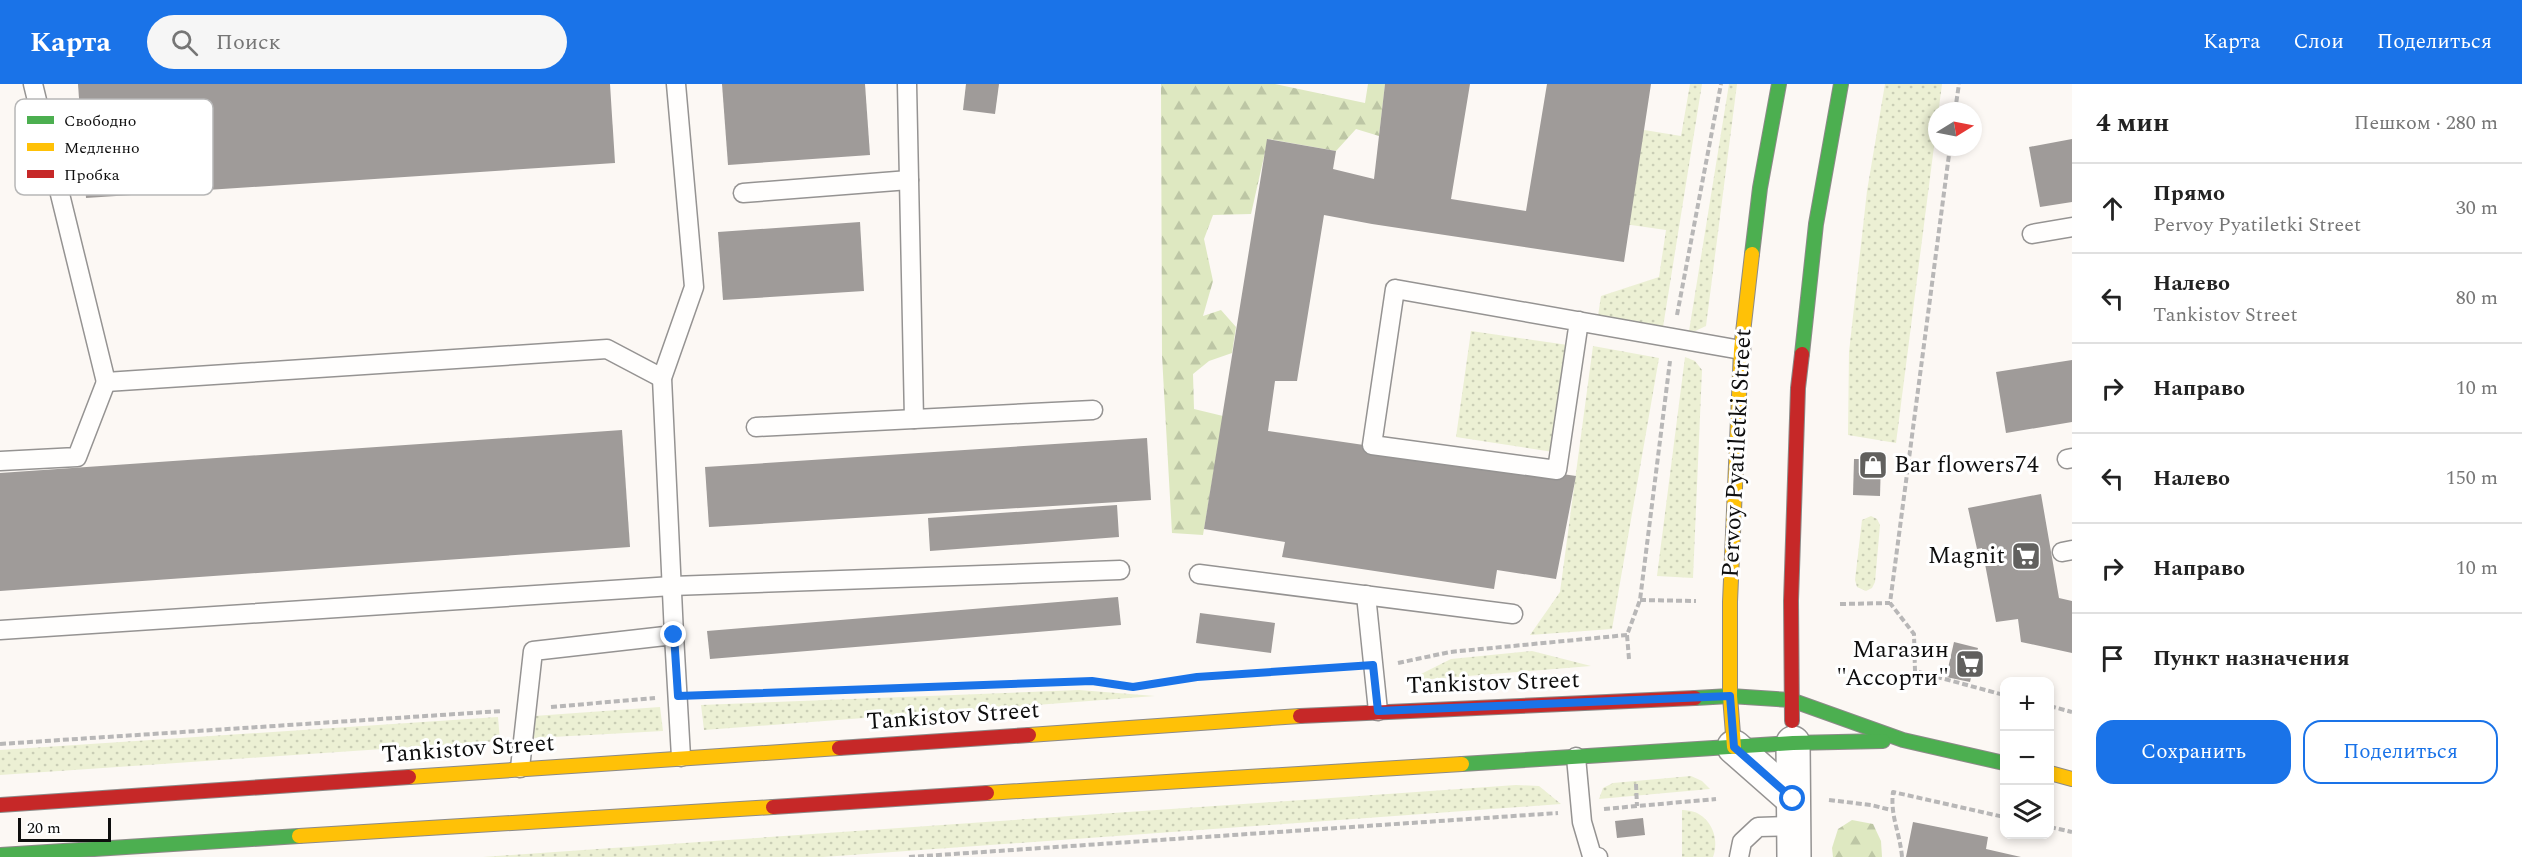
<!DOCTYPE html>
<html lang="ru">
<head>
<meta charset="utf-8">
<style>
	:root { --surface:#fff; --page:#f6f6f6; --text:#222; --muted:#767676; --line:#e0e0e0; --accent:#1a73e8 }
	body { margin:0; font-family:Spectral,serif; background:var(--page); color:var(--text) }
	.controls { position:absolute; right:18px; bottom:18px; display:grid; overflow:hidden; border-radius:12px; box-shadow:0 3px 9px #0003 }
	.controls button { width:54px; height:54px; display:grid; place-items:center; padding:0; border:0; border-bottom:2px solid var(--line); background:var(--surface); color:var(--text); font:30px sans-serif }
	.compass { position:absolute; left:1928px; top:18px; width:54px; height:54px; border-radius:50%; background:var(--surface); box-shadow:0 3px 9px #0003; rotate:80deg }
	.scale { position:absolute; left:18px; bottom:15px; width:93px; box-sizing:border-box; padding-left:6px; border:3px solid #0e0e0e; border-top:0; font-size:16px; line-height:21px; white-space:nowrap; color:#0e0e0e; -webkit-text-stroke:4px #fff; paint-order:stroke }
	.stop { position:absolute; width:18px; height:18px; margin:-14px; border:4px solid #1a73e8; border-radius:50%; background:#fff }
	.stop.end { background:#1a73e8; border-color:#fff; box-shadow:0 2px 6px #0008 }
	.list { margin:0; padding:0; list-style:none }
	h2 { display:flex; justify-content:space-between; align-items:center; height:78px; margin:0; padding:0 24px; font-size:26px }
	h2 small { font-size:20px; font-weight:400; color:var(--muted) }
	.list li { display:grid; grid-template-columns:39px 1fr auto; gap:18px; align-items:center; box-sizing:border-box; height:90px; padding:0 24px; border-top:2px solid var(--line) }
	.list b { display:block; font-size:22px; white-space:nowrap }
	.list p { margin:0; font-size:20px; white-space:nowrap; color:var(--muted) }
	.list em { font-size:20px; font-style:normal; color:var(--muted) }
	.actions { display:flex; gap:12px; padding:18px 24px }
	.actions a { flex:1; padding:14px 0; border:2px solid var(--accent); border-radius:18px; text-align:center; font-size:21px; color:var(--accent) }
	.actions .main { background:var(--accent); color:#fff }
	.icon { flex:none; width:33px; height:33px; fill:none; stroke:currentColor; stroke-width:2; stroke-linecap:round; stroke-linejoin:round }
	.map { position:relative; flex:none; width:2072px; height:773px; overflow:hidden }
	header { display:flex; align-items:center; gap:36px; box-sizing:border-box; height:84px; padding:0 30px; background:var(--accent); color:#fff }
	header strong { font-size:28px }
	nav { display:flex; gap:33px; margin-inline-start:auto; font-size:21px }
	.search { width:420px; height:54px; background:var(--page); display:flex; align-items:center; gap:15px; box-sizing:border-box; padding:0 21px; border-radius:33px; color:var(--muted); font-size:22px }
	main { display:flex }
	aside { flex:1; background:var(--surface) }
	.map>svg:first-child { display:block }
	.grass { fill:url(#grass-dots) }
	.forest { fill:url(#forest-firs) }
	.building { fill:#9f9b99 }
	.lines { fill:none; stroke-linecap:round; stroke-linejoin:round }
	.lane-casing { stroke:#959392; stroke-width:21 }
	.street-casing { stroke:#959392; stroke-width:36 }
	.fast-casing { stroke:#8c8a88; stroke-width:16 }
	.slow-casing { stroke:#8c8a88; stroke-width:16 }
	.jam-casing { stroke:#8c8a88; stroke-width:16 }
	.path { stroke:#b8b7b7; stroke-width:4; stroke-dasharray:6 3; stroke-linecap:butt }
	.lane { stroke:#fffefd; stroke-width:18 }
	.street { stroke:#fffefd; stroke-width:33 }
	.fast { stroke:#4caf50; stroke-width:14 }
	.slow { stroke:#ffc107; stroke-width:14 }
	.jam { stroke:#c62828; stroke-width:14 }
	.route { stroke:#1a73e8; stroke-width:8 }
	.labels { text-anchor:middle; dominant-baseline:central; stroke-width:6; stroke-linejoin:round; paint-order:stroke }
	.street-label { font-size:24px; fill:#0e0e0e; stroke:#fff }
	.poi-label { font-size:24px; fill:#0e0e0e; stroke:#fff; text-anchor:end }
	.key { fill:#fff; stroke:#b7b7b7; stroke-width:1.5 }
	.key-label { font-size:16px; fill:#0e0e0e }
</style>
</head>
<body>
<header>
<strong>Карта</strong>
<div class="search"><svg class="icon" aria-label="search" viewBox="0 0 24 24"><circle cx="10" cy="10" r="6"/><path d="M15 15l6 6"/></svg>Поиск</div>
<nav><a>Карта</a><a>Слои</a><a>Поделиться</a></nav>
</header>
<main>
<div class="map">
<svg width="2072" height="773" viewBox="0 0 2072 773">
	<defs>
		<pattern id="grass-dots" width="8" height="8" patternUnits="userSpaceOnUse" patternTransform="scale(1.5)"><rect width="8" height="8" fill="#ecf0d4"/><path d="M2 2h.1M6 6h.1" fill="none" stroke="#c9cdb5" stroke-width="1.8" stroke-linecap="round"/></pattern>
		<pattern id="forest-firs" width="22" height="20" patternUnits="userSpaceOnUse" patternTransform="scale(1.5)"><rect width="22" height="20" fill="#dee8c1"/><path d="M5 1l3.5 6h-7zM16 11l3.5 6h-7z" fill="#bdc6a5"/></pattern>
	</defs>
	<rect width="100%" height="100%" fill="#fcf8f4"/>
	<g class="grass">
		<polygon points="1690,0 1702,0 1663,243 1598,232 1601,212 1659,193 1666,146 1617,139 1632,44 1681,52"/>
		<polygon points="1729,0 1737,0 1706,242 1693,248 1689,247"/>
		<polygon points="1885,0 1942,0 1896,359 1848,351 1849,268 1867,107"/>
		<polygon points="1471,247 1568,261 1553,368 1456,353"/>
		<polygon points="1593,262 1659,274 1612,545 1530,551 1560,508"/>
		<polygon points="1685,273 1695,277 1702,286 1693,494 1657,492"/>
		<polygon points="1871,432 1877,435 1880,441 1875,498 1872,504 1866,507 1857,503 1855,496 1862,436"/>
		<polygon points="1532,567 1591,582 1407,597 1451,575"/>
		<polygon points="1079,606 1155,612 704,646 701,621"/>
		<polygon points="660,623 663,647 534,654 534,632"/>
		<polygon points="498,633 500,657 0,691 0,666"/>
		<polygon points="1691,692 1702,697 1710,705 1599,715 1603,704 1613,699"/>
		<polygon points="1516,701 1539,702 1561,720 823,773 483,773"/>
		<path d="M1682,726c4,0 11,1 15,3 16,8 22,28 16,44h-31z"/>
	</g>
	<g class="forest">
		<polygon points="1161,0 1275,0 1365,19 1368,0 1385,0 1379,52 1356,45 1336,67 1268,55 1251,130 1213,131 1204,155 1213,197 1203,232 1221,226 1236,243 1232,269 1209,277 1193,290 1194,325 1223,332 1203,451 1172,449 1162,272"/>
		<polygon points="1852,736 1873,740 1881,757 1882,773 1833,773 1832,764 1838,745"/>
	</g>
	<g class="building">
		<polygon points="78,0 610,0 615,79 86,114"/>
		<polygon points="722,0 865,0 870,71 728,81"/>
		<polygon points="966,0 999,0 995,30 963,26"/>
		<polygon points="1385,0 1470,0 1451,115 1526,127 1547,0 1651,0 1624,178 1372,140 1324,131 1297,297 1275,297 1268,347 1576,392 1556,495 1497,486 1494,505 1282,473 1285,458 1204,445 1267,55 1336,67 1333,85 1374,95"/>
		<polygon points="2072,55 2072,118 2040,123 2029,63"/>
		<polygon points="860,138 864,207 723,216 718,148"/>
		<polygon points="2072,276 2072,338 2006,349 1996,288"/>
		<polygon points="622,346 630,463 0,507 0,389"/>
		<polygon points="1147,354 1151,416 709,443 705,383"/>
		<polygon points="1854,375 1881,375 1880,412 1853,411"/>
		<polygon points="2041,410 2059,514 2072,517 2072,569 2021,558 2018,535 1996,538 1982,464 1977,465 1968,424"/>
		<polygon points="1117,421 1119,453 930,467 928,434"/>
		<polygon points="1118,513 1121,541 710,575 707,547"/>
		<polygon points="1200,529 1275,539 1271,569 1196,559"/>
		<polygon points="1954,558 1978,564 1970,598 1946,593"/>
		<polygon points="1643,734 1645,751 1617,754 1615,737"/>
		<polygon points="1913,738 1988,753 1986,765 2021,773 1906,773"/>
	</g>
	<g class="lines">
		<g class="lane-casing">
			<g id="lane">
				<polyline points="33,0 106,298 607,265 662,294"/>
				<polyline points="907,0 914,335"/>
				<polyline points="743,109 909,96"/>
				<polyline points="2032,150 2072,143"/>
				<path d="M1579,237l-22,149 -185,-25 23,-156c115,20 230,40 346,61"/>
				<polyline points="756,343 1093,326"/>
				<polyline points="2067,375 2072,374"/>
				<polyline points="0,377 77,373 106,298"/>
				<polyline points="2062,468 2072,466"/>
				<polyline points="1199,490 1513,530"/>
				<polyline points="1366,511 1378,627"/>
				<polyline points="0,546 672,502 1120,486"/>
				<polyline points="674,551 662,294 694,203 676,0"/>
				<polyline points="1576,673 1582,738 1592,772 1598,773"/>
				<polyline points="520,684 533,567 674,551 681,673"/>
				<polyline points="1739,773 1742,758 1758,743 1793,742"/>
			</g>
		</g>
		<g class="street-casing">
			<g id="street">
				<polyline points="1793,659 1794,773"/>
				<polyline points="1734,663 1793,715"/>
			</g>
		</g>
		<g class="fast-casing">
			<g id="fast">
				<polyline points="1752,170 1760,104 1779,0"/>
				<polyline points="1802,270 1816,140 1841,0"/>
				<polyline points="1695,614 1730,612 1791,616 1903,656 2004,679"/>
				<polyline points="1462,680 1793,659 1883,657"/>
				<polyline points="0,771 299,752"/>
			</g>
		</g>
		<g class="slow-casing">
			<g id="slow">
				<polyline points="1029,651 1300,632"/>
				<polyline points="1734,663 1730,612 1730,518 1741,266 1752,170"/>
				<polyline points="2050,689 2072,695"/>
				<polyline points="409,693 839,664"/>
				<polyline points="987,709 1462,680"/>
				<polyline points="299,752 773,723"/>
			</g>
		</g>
		<g class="jam-casing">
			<g id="jam">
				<polyline points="1300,632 1695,614"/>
				<polyline points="1792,637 1791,517 1798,304 1802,270"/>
				<polyline points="839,664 1029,651"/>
				<polyline points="0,721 409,693"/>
				<polyline points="773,723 987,709"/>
			</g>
		</g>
		<g class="path">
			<polyline points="1955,27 1959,0"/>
			<polyline points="1950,63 1890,519 1914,550 1915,587 2004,611"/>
			<polyline points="1677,231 1721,0"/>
			<polyline points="1640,516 1696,517"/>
			<polyline points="1840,520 1890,519"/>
			<polyline points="1629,575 1627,551 1640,516 1670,277"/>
			<polyline points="1398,579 1450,568 1627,551"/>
			<polyline points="701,611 1092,597 1133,603 1197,593 1349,583"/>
			<polyline points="2050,622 2072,628"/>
			<polyline points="551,623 655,614"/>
			<polyline points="0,660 502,627"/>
			<polyline points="1636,700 1637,722"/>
			<polyline points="1829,716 1871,721 1891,726"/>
			<polyline points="1604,725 1716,715"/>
			<polyline points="2050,743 2072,748"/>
			<polyline points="909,773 1558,729"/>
			<path d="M1902,773c-2,-24 -12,-41 -9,-65l111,25"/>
		</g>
		<use href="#lane" class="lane"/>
		<use href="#street" class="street"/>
		<use href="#fast" class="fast"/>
		<use href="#slow" class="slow"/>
		<use href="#jam" class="jam"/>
	</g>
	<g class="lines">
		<polyline class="route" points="674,551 678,612 1092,597 1133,603 1197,593 1373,581 1378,627 1730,612 1734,663 1793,715"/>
	</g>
	<defs>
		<g id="shop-square" transform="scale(1.5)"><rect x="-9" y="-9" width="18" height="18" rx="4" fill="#61605e" stroke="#fff"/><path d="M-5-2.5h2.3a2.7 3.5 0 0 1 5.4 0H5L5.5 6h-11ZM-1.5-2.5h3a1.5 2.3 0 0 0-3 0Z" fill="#fff"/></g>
		<g id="supermarket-square" transform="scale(1.5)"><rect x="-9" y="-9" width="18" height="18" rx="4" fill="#61605e" stroke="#fff"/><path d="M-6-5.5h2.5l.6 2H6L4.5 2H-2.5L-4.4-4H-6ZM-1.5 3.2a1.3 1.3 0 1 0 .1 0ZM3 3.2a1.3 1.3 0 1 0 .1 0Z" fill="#fff"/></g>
	</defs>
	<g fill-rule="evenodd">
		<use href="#shop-square" x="1873" y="381"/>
		<use href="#supermarket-square" x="2026" y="472"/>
		<use href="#supermarket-square" x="1970" y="580"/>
	</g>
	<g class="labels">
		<g class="street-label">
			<text transform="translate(1737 369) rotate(-87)">Pervoy Pyatiletki Street</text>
			<text transform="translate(1493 599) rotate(-2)">Tankistov Street</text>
			<text transform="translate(953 632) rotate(-4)">Tankistov Street</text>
			<text transform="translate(468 665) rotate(-4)">Tankistov Street</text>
		</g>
		<g class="poi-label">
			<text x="1894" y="381" text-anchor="start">Bar flowers74</text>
			<text x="2005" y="472">Magnit</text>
			<text x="1949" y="566">Магазин<tspan x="1949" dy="28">"Ассорти"</tspan></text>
		</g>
	</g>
	<rect x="15" y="15" width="198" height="96" rx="9" class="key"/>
	<rect x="27" y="32" width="27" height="8" fill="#4caf50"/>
	<rect x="27" y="59" width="27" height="8" fill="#ffc107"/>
	<rect x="27" y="86" width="27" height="8" fill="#c62828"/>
	<g class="key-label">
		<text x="64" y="42">Свободно</text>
		<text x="64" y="69">Медленно</text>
		<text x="64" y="96">Пробка</text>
	</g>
</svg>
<div class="controls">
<button>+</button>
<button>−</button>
<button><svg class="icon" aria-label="layers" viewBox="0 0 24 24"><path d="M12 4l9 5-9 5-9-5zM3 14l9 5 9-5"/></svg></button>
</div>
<svg class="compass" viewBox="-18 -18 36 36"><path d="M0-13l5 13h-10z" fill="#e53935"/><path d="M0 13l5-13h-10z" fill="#767676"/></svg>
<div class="scale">20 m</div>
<div class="stop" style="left:1793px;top:715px"></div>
<div class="stop end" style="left:674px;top:551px"></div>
</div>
<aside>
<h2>4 мин<small>Пешком · 280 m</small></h2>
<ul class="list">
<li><svg class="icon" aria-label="ahead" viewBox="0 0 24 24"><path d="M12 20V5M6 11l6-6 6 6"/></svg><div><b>Прямо</b><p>Pervoy Pyatiletki Street</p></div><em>30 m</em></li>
<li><svg class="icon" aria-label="left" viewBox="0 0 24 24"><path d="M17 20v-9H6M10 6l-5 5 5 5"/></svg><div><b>Налево</b><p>Tankistov Street</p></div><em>80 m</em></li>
<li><svg class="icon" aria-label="right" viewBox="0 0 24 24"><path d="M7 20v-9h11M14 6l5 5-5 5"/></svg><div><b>Направо</b></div><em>10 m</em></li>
<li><svg class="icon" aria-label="left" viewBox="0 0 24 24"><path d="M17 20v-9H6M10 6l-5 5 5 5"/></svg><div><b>Налево</b></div><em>150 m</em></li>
<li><svg class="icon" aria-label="right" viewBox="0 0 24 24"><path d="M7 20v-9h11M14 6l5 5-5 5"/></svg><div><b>Направо</b></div><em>10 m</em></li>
<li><svg class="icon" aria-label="arrive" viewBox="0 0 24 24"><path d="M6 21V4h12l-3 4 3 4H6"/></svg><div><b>Пункт назначения</b></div></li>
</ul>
<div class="actions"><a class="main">Сохранить</a><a>Поделиться</a></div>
</aside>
</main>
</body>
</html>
